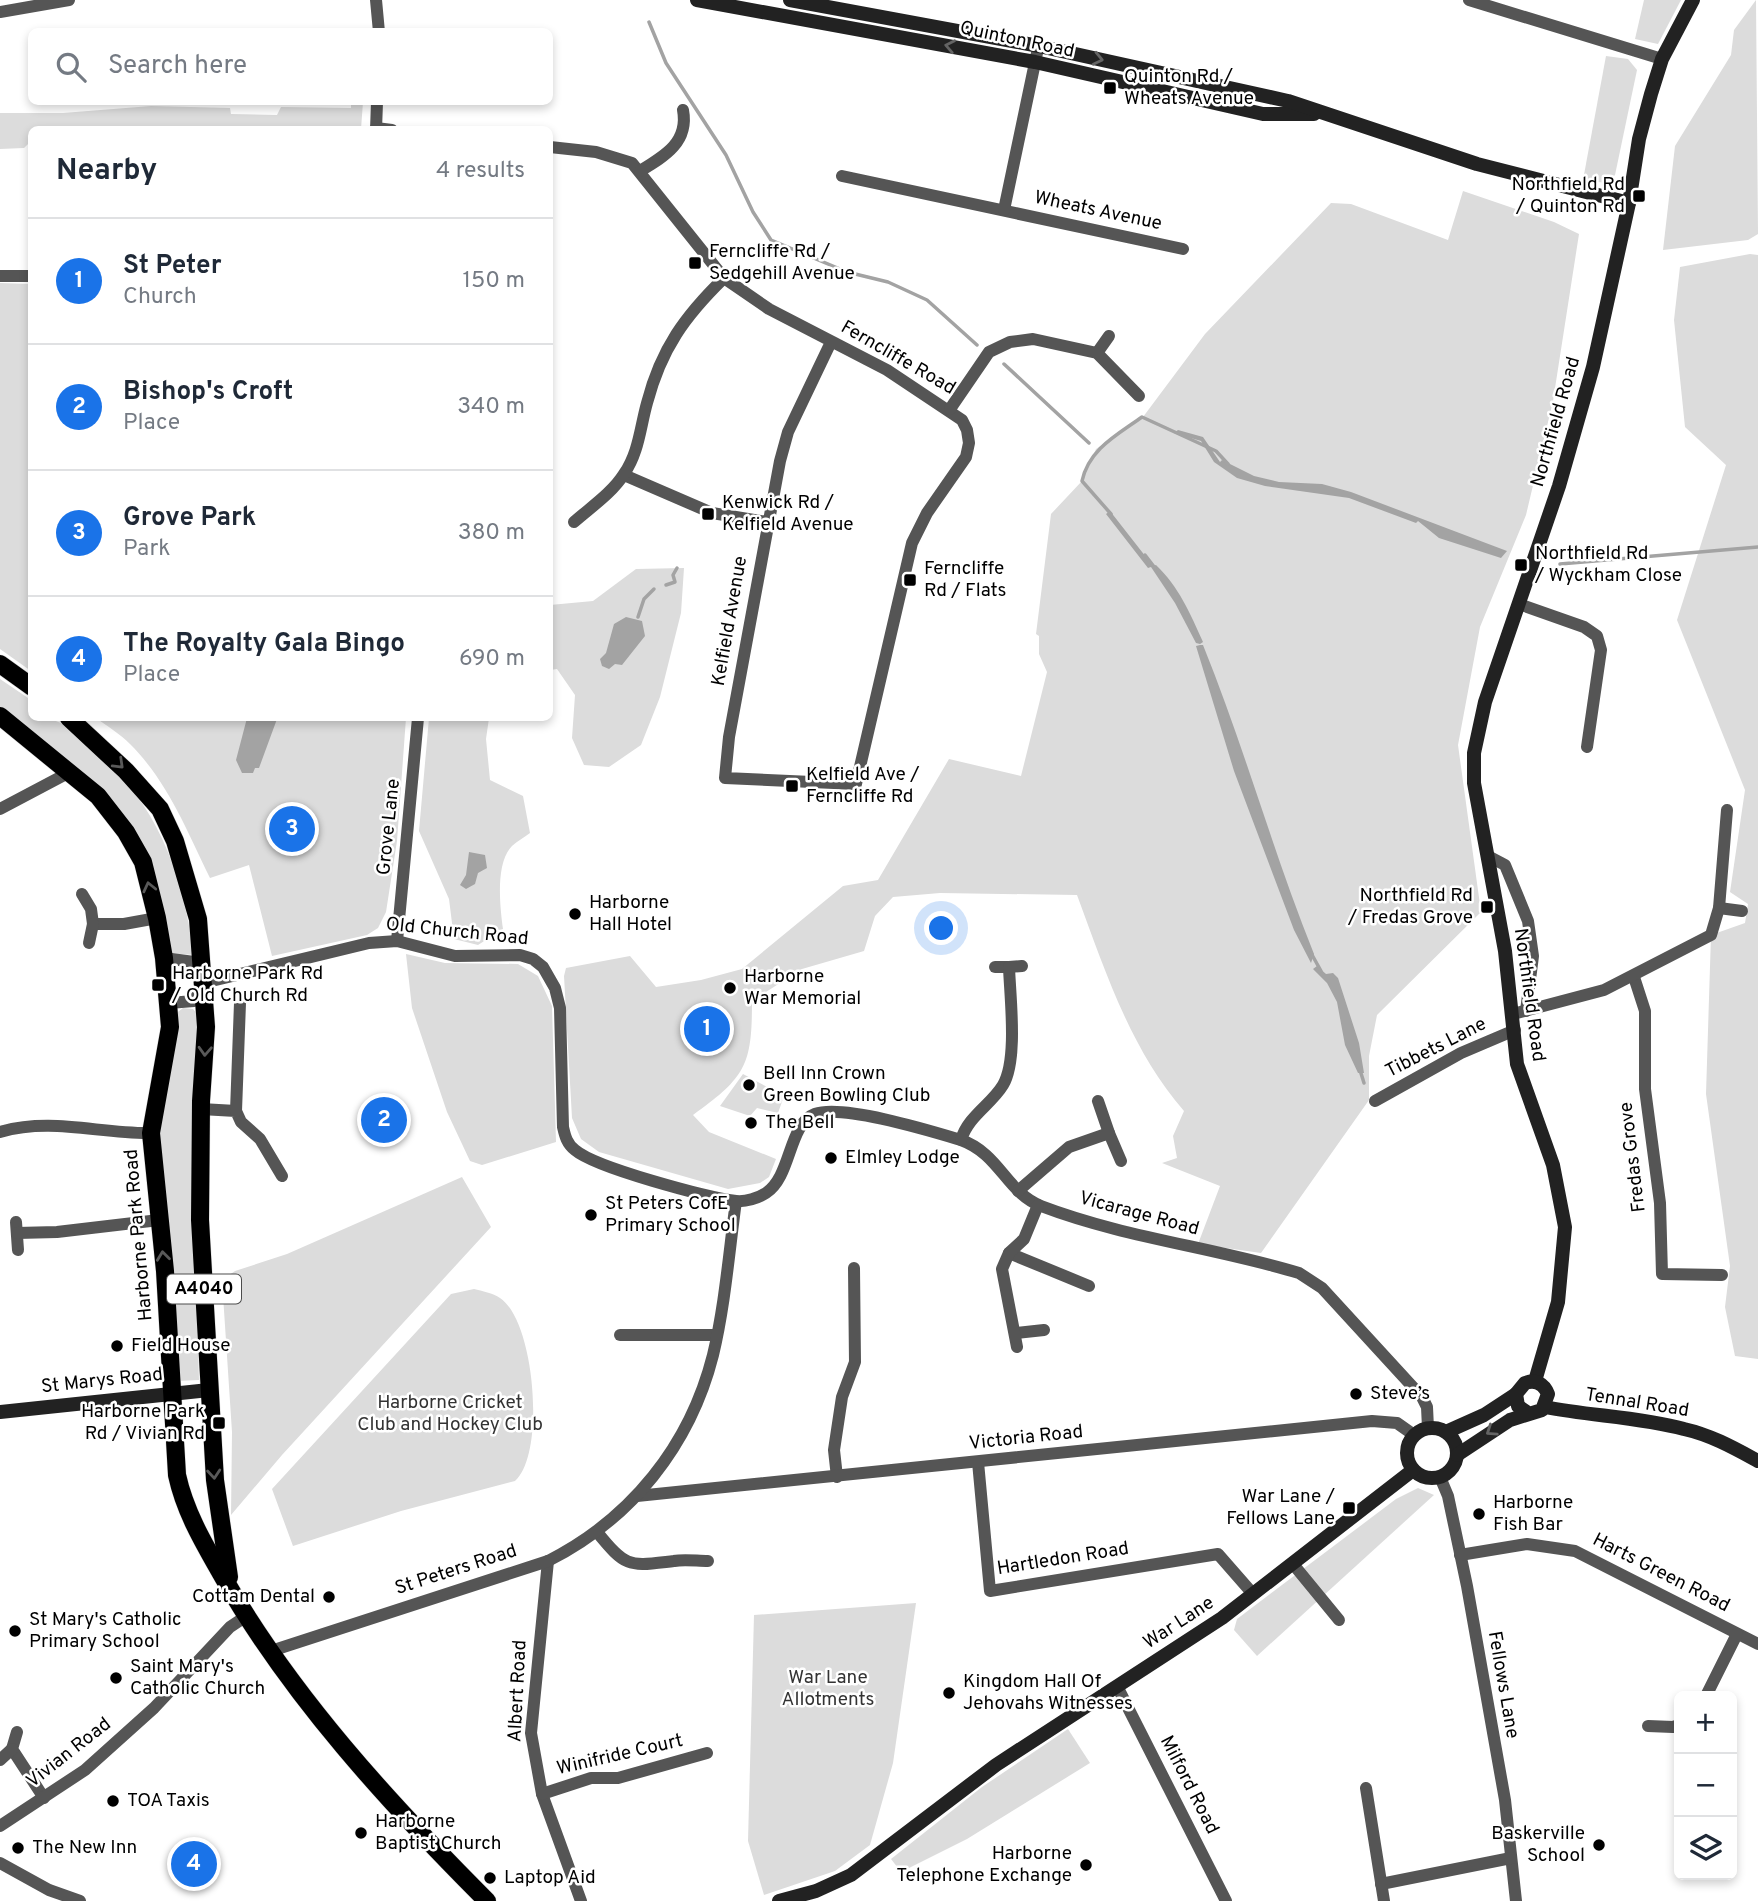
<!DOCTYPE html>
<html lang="en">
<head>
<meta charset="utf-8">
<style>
	:root { --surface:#fff; --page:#f2f2f3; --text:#1f2937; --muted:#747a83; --line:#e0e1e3; --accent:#1a73e8 }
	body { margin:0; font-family:Overpass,sans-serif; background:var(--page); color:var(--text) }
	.controls { position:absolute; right:21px; bottom:21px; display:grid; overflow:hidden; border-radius:10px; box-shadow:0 4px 10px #0003 }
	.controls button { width:63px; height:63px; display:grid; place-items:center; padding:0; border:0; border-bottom:2px solid var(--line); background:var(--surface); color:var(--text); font:35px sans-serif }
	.you { position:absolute; left:942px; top:929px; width:24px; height:24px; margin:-18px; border:5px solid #fff; border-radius:50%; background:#1a73e8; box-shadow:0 0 0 10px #1a73e833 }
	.badge { display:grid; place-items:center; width:46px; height:46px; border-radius:50%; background:var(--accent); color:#fff; font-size:23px; font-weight:700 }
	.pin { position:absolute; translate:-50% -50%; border:4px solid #fff; box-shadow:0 2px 7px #0006 }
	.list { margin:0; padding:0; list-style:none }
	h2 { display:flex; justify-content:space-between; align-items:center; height:91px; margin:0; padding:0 28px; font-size:30px }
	h2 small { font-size:23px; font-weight:400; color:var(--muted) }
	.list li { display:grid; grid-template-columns:46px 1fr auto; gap:21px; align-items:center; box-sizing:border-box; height:126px; padding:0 28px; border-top:2px solid var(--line) }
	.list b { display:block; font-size:26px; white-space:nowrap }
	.list p { margin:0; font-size:23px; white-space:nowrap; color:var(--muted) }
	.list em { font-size:23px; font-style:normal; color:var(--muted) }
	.icon { flex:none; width:38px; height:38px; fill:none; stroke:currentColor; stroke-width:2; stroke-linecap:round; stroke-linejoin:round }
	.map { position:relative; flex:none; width:1758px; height:1901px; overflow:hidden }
	.search { position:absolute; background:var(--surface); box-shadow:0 4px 10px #0003; left:28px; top:28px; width:525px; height:77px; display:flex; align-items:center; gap:18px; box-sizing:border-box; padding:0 24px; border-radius:10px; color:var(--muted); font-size:26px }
	.panel { position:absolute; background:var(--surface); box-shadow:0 4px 10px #0003; left:28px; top:126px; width:525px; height:595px; border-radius:10px }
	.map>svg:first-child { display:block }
	.green { fill:#dcdcdc }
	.water { fill:#a3a3a3 }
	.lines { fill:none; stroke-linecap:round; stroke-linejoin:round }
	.stream { stroke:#a3a3a3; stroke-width:3.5 }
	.primary-casing { stroke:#dbdbdb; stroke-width:19 }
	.street { stroke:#555; stroke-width:12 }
	.secondary { stroke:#222; stroke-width:14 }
	.primary { stroke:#000; stroke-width:18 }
	.oneway { stroke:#646464 }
	.oneway2 { stroke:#595959 }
	.poi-dot { fill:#000; stroke:#fff; stroke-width:2.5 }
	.labels { text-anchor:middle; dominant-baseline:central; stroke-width:5; stroke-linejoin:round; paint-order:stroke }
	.shield { fill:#fff; stroke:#4c4c4c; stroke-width:2 }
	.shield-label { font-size:18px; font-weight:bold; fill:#000 }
	.street-label { font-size:19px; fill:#000; stroke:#fff }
	.poi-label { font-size:19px; fill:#000; stroke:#fff; text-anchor:start }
	.park-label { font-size:19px; fill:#333; stroke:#fff }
</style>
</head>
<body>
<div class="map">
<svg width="1758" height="1901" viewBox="0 0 1758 1901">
	<rect width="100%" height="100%" fill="#fff"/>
	<g class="green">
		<polygon points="1644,0 1681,0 1658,44 1635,39"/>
		<polygon points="1756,0 1758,234 1748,240 1663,250 1675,146 1731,55 1734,30"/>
		<polygon points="1606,56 1628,59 1637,70 1615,175 1606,183 1583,180"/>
		<polygon points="351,102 363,102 361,129 32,130 31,141 24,148 0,149 0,113 63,113 151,106 230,108 231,114 277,115 281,107 351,108"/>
		<path d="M1463,191l91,31 25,12 -26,167 -27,114 -46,112 -22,118 23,167 -104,103 -8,41v44l-108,153 -63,-9 22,-58 -58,-23 15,-5 -4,-22 11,-25c-54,-62 -79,-141 -107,-216l-137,-2 -47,4 -18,19 -11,35 -62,18 -50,32c0,64 -6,76 -59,114l16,17 67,27 -7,18 -9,6 -32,6 -129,-37 -18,-13 -9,-21 -8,-142 2,-8 64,-12 26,31 45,-7 41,-11 101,-83 35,-6 71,-121 72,17 26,-104 -8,-18v-18l-3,-2 15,-120 31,-33 14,-32 47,-32 62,-83 126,-131 20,1 97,36z"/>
		<polygon points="1750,254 1758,255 1758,1359 1735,1356 1725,1307 1730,1266 1706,1094 1711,935 1745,923 1748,904 1730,892 1745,790 1677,620 1726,465 1685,427 1674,320 1680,267"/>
		<polygon points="0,283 31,284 31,671 0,649"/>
		<polygon points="684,568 681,613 660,697 641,745 609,767 584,765 572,738 575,695 557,669 550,670 550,605 593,601 636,569"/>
		<path d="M0,679l31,21 1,18c32,0 35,9 59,29 67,56 91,125 103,208l-25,-2 -44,-130 -125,-114z"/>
		<path d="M96,718h310l-9,123 -11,71 -8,16 -11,7 -95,21 -23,-91 -39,13c-23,-47 -42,-96 -80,-134 -10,-10 -23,-18 -34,-26z"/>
		<path d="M429,718h60l-3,21 4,41 33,16 7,37c-5,4 -13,8 -18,13 -17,17 -12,61 -9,83l-25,16 -24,-6 -5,-40 -30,-68z"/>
		<polygon points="406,954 445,963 518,964 538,976 552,1006 556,1142 482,1165 470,1161 447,1112 412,1008"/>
		<polygon points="183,1008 193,1009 199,1016 192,1166 199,1380 177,1381 156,1138 174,1015"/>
		<polygon points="743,1074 784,1096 778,1113 757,1108 750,1116 720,1106"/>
		<polygon points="462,1177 491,1227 282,1455 231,1515 232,1432 222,1280 235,1271 287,1254"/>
		<path d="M474,1289c8,2 19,4 26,9 35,23 46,156 15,183l-114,30 -108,35 -21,-57 179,-195z"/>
		<polygon points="1418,1488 1434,1495 1257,1656 1234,1630 1237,1619 1396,1499"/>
		<polygon points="916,1603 893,1763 870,1845 835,1871 764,1895 748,1841 754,1615"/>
		<polygon points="1068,1729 1090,1763 967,1839 901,1872 891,1859 982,1787"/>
	</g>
	<g class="water">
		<polygon points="1178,430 1203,437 1220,462 1222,460 1254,476 1279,482 1322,484 1351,492 1507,551 1501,558 1439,538 1418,521 1416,523 1349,498 1265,486 1237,478 1214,462 1201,441 1174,433"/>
		<path d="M1110,511l43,55 3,-1c23,22 34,48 47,77l-3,2 -4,-1 -21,-40 -24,-36 -3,1 -42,-54z"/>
		<polygon points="626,617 642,621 645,636 622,665 615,664 609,669 602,666 600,659 606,653 614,624"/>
		<path d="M1200,645h3c41,101 70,207 111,309l-3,9 -17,-33 -60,-159 -38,-125z"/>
		<polygon points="247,718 277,719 259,768 255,768 253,773 242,773 236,760"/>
		<polygon points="469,852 485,855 487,868 478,873 475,884 466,889 460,885 466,875"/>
		<polygon points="1317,966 1326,974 1333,973 1338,978 1359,1043 1364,1073 1358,1073 1345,1045 1337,1002 1327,983 1313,969"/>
	</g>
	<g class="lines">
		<g class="stream">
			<polyline points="649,22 666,63 726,155 753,212 771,240 847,272 888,282 927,300 977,345"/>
			<polyline points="1004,364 1089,443"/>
			<path d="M1111,514l-29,-33c7,-32 35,-46 60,-64l74,34 12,13"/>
			<polyline points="1145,555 1155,568"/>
			<polyline points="1560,564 1758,547"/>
			<polyline points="666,585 675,582 673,575 677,568"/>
			<polyline points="638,617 644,599 654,589"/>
			<polyline points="1311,953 1321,971"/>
			<polyline points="1360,1070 1364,1083"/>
		</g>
		<g class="primary-casing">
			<g id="primary">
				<polyline points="0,664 32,687"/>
				<path d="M0,716l98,80 28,36 17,30 14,56 7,40 6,69 -19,106 14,138 12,204c8,37 27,69 46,102 69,120 166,226 264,324"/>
				<polyline points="69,718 126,771 160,809 175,841 198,919 206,1027 201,1101 200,1220 215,1480 229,1577"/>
			</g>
		</g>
		<g class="street">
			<polyline points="376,0 379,32"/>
			<polyline points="1469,0 1662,59"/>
			<polyline points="0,12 69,0"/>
			<polyline points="376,128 392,130"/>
			<polyline points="376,130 377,102"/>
			<polyline points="550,147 596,152 632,163 724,278 769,309 887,370 962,420 967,430 969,443 966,457 927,513 912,543 856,784 725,778 729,737 780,461 788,432 831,342"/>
			<path d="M640,171c25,-15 49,-29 43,-61"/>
			<polyline points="842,176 1183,249"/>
			<polyline points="1004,210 1037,53"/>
			<polyline points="0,276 32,276"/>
			<polyline points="1097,353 1109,336"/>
			<polyline points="950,409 989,352 1010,342 1033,339 1097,353 1139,396"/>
			<polyline points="624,475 712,513 767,522"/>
			<path d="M574,522c17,-15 38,-29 50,-48 15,-22 16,-46 23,-71 14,-54 38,-87 77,-125"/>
			<polyline points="1519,604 1584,627 1597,636 1601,650 1587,747"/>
			<polyline points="0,809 70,772"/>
			<polyline points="1488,856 1505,865 1528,921 1533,956 1526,1011"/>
			<polyline points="82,894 91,909 93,924 124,924 157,918"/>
			<polyline points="1719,908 1742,911"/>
			<polyline points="397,941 418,718"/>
			<polyline points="89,943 93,924"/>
			<polyline points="164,958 194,962 203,983 194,1001 169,1003"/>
			<polyline points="995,967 1009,967"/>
			<polyline points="1634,977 1645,1011 1645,1089 1660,1203 1662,1274 1722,1275"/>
			<path d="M203,983l166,-40 28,-2 58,15 65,-1 13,4 10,8 12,21 5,20 3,119c2,9 4,17 12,23 21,18 131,47 161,51 10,1 22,-3 30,-8 26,-17 22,-69 49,-79 28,-10 116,17 146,26 39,14 45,52 80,66 84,32 172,41 258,67l23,15 100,109 5,10 1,21"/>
			<polyline points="1513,1014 1604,990 1711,935 1719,908 1727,810"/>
			<polyline points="1098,1101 1109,1133"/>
			<polyline points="1375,1101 1461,1053 1515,1030"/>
			<polyline points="201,1109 236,1111 241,1122 260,1139 282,1176"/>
			<polyline points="236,1111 240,1003"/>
			<path d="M0,1132c52,-15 99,2 151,1"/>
			<path d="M961,1140c7,-24 30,-35 42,-55 15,-25 7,-88 6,-118l13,-1"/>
			<polyline points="1018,1191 1069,1147 1109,1133 1121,1161"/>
			<polyline points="16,1222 18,1250"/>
			<polyline points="17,1233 57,1232 159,1220"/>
			<polyline points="1009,1253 1089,1286"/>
			<polyline points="1016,1333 1044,1330"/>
			<polyline points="620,1335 717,1335"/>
			<polyline points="1017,1347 1002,1269 1009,1253 1024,1239 1038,1205"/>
			<polyline points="978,1462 990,1591 1218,1554 1253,1594"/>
			<polyline points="837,1477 834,1450 842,1397 855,1362 854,1268"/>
			<polyline points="1440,1477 1448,1496 1467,1586 1505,1800 1516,1901"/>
			<polyline points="637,1496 1372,1421 1397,1423 1414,1435"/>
			<path d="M597,1532c30,37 32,34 77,29 10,-2 23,0 34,0"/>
			<polyline points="1460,1555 1527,1544 1575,1551 1758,1644"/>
			<polyline points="548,1561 531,1733 542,1794 581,1901"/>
			<polyline points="1293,1564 1339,1620"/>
			<path d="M271,1651l277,-90c83,-42 142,-115 165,-206 12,-50 16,-103 23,-154"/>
			<polyline points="1117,1686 1226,1901"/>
			<polyline points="1706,1696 1737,1634"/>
			<polyline points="1648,1726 1673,1727 1679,1725"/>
			<polyline points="17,1732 12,1749 44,1798"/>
			<polyline points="0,1760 12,1749"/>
			<polyline points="1366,1788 1384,1901"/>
			<polyline points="542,1794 591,1778 618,1778 707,1753"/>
			<polyline points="0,1826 85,1770 154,1708 230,1627 245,1617"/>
			<polyline points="0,1863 49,1890 80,1901"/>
			<polyline points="1381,1884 1511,1858"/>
		</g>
		<g class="secondary">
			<polyline points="697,0 1035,62 1263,114 1314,114"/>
			<polyline points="790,0 1039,46 1288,101 1477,164 1629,203"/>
			<polyline points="1535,1381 1558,1302 1565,1227 1553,1165 1517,1064 1505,951 1474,783 1474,753 1485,702 1559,486 1593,367 1629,203 1639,139 1651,94 1662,59 1693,0"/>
			<path d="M1545,1407c46,9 95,10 139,22 27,6 50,19 74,32"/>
			<polyline points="0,1412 209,1390"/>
			<circle cx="1432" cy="1453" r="25"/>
			<polyline points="1446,1432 1484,1415 1516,1394"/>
			<path d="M1457,1455l53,-35 32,-10 6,-16c-4,-10 -12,-15 -23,-11l-9,11 2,12 10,7"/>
			<polyline points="779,1901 816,1891 851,1875 996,1765 1222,1618 1413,1470"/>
		</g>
		<use href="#primary" class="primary"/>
	</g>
	<defs><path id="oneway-chevron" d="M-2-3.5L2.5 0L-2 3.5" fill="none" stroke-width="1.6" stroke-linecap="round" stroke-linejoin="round" transform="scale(1.75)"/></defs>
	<g class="oneway">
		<use href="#oneway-chevron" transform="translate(950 46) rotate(-169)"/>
		<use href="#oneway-chevron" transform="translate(1098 59) rotate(13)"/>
		<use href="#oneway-chevron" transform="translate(1491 1431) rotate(146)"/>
	</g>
	<g class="oneway2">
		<use href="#oneway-chevron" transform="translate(119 764) rotate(44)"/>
		<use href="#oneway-chevron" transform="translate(149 887) rotate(-103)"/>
		<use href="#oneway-chevron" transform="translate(205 1051) rotate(93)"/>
		<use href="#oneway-chevron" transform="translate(163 1256) rotate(-97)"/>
		<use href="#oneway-chevron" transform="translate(214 1474) rotate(85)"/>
	</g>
	<g class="poi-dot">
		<rect x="1103" y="81" width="14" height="14" rx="3.5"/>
		<rect x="1632" y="189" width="14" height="14" rx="3.5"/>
		<rect x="688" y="256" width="14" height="14" rx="3.5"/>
		<rect x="701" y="507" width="14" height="14" rx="3.5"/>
		<rect x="1514" y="558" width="14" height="14" rx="3.5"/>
		<rect x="903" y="573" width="14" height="14" rx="3.5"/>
		<rect x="785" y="779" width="14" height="14" rx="3.5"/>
		<rect x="1480" y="900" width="14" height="14" rx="3.5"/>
		<circle cx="575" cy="914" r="7"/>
		<rect x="151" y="978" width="14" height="14" rx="3.5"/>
		<circle cx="730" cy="988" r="7"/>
		<circle cx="749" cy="1085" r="7"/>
		<circle cx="751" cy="1123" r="7"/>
		<circle cx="831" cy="1158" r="7"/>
		<circle cx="591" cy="1215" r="7"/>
		<circle cx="117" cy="1346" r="7"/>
		<circle cx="1356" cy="1394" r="7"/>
		<rect x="212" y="1416" width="14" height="14" rx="3.5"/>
		<rect x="1342" y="1501" width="14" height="14" rx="3.5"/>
		<circle cx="1479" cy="1514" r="7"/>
		<circle cx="329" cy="1597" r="7"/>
		<circle cx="15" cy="1631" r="7"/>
		<circle cx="116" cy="1678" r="7"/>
		<circle cx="949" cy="1693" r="7"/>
		<circle cx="113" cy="1801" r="7"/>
		<circle cx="361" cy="1833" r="7"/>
		<circle cx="1599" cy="1845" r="7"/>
		<circle cx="18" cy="1848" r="7"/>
		<circle cx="1086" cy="1865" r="7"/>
		<circle cx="490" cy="1878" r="7"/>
	</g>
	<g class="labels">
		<rect class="shield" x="167" y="1274.5" width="74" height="29" rx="5"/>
		<g class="shield-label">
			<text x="204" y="1289">A4040</text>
		</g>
		<g class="street-label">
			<text transform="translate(1017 40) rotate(12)">Quinton Road</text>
			<text transform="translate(1098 211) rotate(12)">Wheats Avenue</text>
			<text transform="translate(898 358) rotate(30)">Ferncliffe Road</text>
			<text transform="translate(1556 422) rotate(-74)">Northfield Road</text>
			<text transform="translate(730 621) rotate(-80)">Kelfield Avenue</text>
			<text transform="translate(389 827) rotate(-84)">Grove Lane</text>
			<text transform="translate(457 932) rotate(6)">Old Church Road</text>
			<text transform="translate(1529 995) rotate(82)">Northfield Road</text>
			<text transform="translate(1436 1048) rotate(-27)">Tibbets Lane</text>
			<text transform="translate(1633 1157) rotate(-97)">Fredas Grove</text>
			<text transform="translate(1139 1214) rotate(15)">Vicarage Road</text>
			<text transform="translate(139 1235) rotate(-95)">Harborne Park Road</text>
			<text transform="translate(102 1381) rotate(-6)">St Marys Road</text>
			<text transform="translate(1637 1403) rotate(9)">Tennal Road</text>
			<text transform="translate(1026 1438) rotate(-6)">Victoria Road</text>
			<text transform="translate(1063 1559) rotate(-9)">Hartledon Road</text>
			<text transform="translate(456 1570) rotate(-18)">St Peters Road</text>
			<text transform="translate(1661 1573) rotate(27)">Harts Green Road</text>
			<text transform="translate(1179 1623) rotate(-33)">War Lane</text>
			<text transform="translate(1503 1685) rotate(80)">Fellows Lane</text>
			<text transform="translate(518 1691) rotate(-87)">Albert Road</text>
			<text transform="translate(69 1753) rotate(-38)">Vivian Road</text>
			<text transform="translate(620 1755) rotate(-13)">Winifride Court</text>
			<text transform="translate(1189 1785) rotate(63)">Milford Road</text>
		</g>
		<g class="poi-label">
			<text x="1124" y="77">Quinton Rd /<tspan x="1124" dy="22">Wheats Avenue</tspan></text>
			<text x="1625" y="185" text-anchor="end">Northfield Rd<tspan x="1625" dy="22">/ Quinton Rd</tspan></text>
			<text x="709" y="252">Ferncliffe Rd /<tspan x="709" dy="22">Sedgehill Avenue</tspan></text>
			<text x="722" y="503">Kenwick Rd /<tspan x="722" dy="22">Kelfield Avenue</tspan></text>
			<text x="1535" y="554">Northfield Rd<tspan x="1535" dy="22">/ Wyckham Close</tspan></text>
			<text x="924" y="569">Ferncliffe<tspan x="924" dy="22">Rd / Flats</tspan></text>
			<text x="806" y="775">Kelfield Ave /<tspan x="806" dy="22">Ferncliffe Rd</tspan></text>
			<text x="1473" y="896" text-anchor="end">Northfield Rd<tspan x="1473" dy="22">/ Fredas Grove</tspan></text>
			<text x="589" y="903">Harborne<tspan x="589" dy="22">Hall Hotel</tspan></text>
			<text x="172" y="974">Harborne Park Rd<tspan x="172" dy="22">/ Old Church Rd</tspan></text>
			<text x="744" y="977">Harborne<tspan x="744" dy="22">War Memorial</tspan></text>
			<text x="763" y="1074">Bell Inn Crown<tspan x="763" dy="22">Green Bowling Club</tspan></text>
			<text x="765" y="1123">The Bell</text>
			<text x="845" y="1158">Elmley Lodge</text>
			<text x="605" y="1204">St Peters CofE<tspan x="605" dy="22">Primary School</tspan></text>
			<text x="131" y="1346">Field House</text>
			<text x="1370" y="1394">Steve’s</text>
			<text x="205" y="1412" text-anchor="end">Harborne Park<tspan x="205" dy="22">Rd / Vivian Rd</tspan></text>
			<text x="1335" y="1497" text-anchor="end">War Lane /<tspan x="1335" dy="22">Fellows Lane</tspan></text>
			<text x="1493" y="1503">Harborne<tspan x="1493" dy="22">Fish Bar</tspan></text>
			<text x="315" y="1597" text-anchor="end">Cottam Dental</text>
			<text x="29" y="1620">St Mary's Catholic<tspan x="29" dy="22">Primary School</tspan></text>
			<text x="130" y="1667">Saint Mary's<tspan x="130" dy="22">Catholic Church</tspan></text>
			<text x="963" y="1682">Kingdom Hall Of<tspan x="963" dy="22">Jehovahs Witnesses</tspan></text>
			<text x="127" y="1801">TOA Taxis</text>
			<text x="375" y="1822">Harborne<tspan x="375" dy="22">Baptist Church</tspan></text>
			<text x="1585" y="1834" text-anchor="end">Baskerville<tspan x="1585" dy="22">School</tspan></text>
			<text x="32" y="1848">The New Inn</text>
			<text x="1072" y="1854" text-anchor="end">Harborne<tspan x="1072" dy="22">Telephone Exchange</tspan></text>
			<text x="504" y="1878">Laptop Aid</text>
		</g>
		<g class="park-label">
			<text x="450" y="1403">Harborne Cricket<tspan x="450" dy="22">Club and Hockey Club</tspan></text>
			<text x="828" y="1678">War Lane<tspan x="828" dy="22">Allotments</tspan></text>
		</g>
	</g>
</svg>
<div class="controls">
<button>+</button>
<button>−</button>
<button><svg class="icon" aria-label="layers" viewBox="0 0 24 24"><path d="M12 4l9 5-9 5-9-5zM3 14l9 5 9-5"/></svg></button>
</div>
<div class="you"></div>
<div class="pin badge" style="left:707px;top:1029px">1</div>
<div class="pin badge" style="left:384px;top:1120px">2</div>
<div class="pin badge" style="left:292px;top:829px">3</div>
<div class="pin badge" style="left:194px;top:1864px">4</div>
<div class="search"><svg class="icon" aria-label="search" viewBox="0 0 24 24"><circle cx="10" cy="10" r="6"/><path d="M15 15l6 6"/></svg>Search here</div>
<section class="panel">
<h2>Nearby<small>4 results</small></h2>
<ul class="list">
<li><span class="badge">1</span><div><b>St Peter</b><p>Church</p></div><em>150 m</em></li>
<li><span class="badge">2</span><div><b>Bishop's Croft</b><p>Place</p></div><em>340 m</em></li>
<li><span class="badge">3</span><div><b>Grove Park</b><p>Park</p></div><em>380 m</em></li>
<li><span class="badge">4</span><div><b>The Royalty Gala Bingo</b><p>Place</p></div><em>690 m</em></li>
</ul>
</section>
</div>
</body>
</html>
